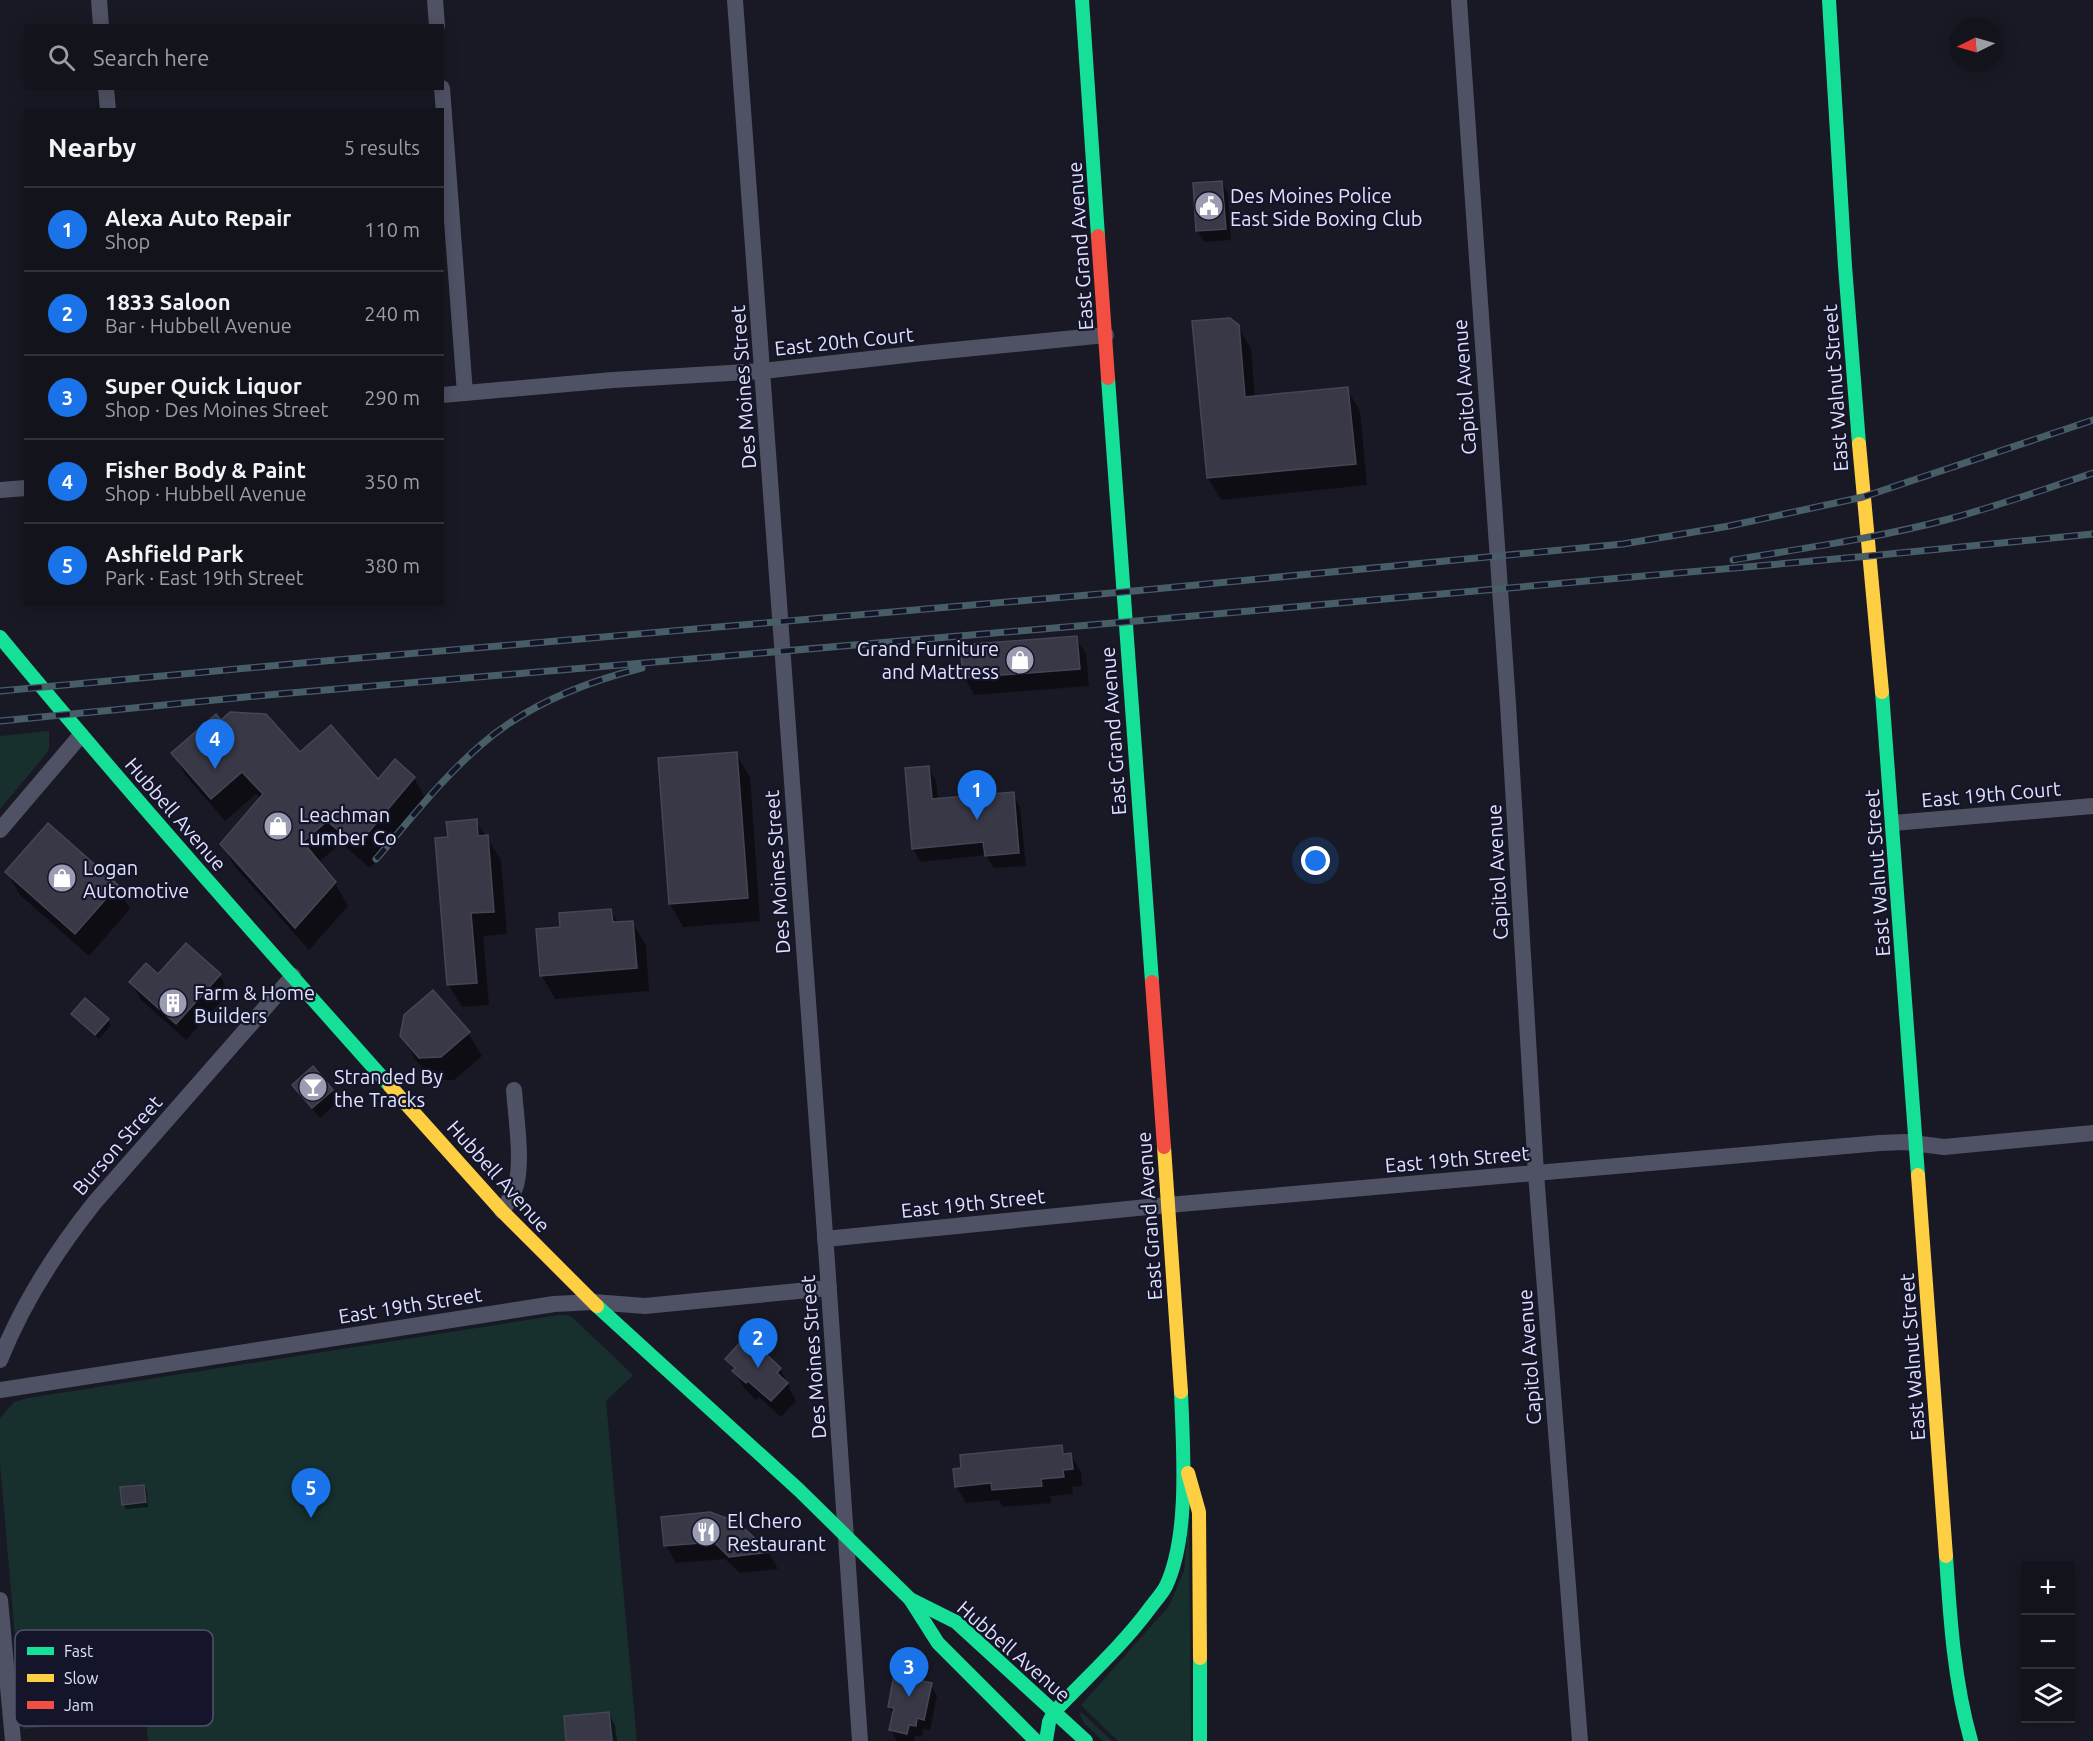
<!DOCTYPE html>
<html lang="en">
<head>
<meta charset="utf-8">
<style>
	:root { --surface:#13131c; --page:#202029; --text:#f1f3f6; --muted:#9d9ea3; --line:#32323b; --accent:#1a73e8 }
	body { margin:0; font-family:Ubuntu,sans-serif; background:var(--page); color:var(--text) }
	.controls { position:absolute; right:18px; bottom:18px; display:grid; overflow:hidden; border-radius:0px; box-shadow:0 3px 15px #0003 }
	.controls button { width:54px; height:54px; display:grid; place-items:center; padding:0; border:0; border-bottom:2px solid var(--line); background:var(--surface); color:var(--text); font:30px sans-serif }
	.compass { position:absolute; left:1949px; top:18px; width:54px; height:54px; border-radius:50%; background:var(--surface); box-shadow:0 3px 15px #0003; rotate:265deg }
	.you { position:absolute; left:1316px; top:861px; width:21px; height:21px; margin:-15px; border:4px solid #fff; border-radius:50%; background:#1a73e8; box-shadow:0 0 0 9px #1a73e833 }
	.badge { display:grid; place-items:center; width:39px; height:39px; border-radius:50%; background:var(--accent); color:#fff; font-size:20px; font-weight:700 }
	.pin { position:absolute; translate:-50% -50px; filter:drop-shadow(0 2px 3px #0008) }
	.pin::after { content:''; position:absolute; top:32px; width:21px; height:18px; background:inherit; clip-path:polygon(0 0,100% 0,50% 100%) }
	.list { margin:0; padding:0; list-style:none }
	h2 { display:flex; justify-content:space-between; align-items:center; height:78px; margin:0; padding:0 24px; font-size:26px }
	h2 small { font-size:20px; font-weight:400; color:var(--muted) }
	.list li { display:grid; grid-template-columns:39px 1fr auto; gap:18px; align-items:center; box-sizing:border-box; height:84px; padding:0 24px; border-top:2px solid var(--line) }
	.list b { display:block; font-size:22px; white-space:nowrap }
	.list p { margin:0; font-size:20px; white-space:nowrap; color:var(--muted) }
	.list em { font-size:20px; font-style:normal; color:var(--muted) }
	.icon { flex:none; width:33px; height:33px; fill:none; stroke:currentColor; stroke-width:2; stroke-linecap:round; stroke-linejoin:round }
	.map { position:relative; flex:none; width:2093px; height:1741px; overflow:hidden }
	.search { position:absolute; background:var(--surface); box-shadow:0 3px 15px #0003; left:24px; top:24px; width:420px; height:66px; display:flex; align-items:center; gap:15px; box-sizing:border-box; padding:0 21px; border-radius:0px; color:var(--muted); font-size:22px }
	.panel { position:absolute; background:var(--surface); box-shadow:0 3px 15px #0003; left:24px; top:108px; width:420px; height:498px; border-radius:0px }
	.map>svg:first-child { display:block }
	.green { fill:#17302d }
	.shadow { fill:#0007 }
	.building { fill:#383846; stroke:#454557; stroke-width:1.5 }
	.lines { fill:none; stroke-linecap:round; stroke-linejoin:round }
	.street { stroke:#4f5264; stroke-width:16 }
	.fast { stroke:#16e098; stroke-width:14 }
	.slow { stroke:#ffcf43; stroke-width:14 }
	.jam { stroke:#f24e42; stroke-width:14 }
	.rail-casing { stroke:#485e67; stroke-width:7 }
	.rail { stroke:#14142a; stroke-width:4.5; stroke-dasharray:14; stroke-linecap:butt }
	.labels { text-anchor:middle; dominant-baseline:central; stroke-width:4.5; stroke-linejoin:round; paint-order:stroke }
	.poi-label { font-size:20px; fill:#e0e2fc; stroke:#14142a; text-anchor:start }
	.street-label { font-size:20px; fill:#e0e2fc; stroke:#14142a }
	.key { fill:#14142a; stroke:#515269; stroke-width:1.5 }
	.key-label { font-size:16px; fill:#e0e2fc }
</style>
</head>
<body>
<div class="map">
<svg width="2093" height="1741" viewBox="0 0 2093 1741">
	<rect width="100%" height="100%" fill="#191925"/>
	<g class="green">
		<polygon points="49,731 49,748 46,754 0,809 0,736"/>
		<polygon points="559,1315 568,1315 574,1319 633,1375 606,1401 637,1741 148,1741 146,1717 23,1729 0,1463 0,1418 14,1402 28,1398"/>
		<polygon points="1189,1514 1191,1741 1118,1741 1081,1705 1169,1606 1184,1571"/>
		<polygon points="1079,1712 1082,1713 1112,1741 1103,1741 1084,1723"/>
	</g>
	<g class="shadow">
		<polygon points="1222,182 1228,194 1231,240 1204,242 1198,231"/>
		<polygon points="1238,326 1251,349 1255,398 1347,389 1360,411 1367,485 1221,500 1208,478"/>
		<polygon points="1076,637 1086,654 1089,686 974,695 965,678"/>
		<polygon points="221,722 300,754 378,781 414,778 427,801 370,868 341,843 318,863 335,883 348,906 309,950 235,867 222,844 261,799 256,794 225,821 186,776 173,753"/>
		<polygon points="736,754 750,777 760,921 683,927 670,904"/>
		<polygon points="928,768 936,781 938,800 1013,794 1020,807 1026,866 994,868 986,855 921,862 913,849"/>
		<polygon points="476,821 501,860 507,934 483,936 489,1005 462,1007 448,984 449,839"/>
		<polygon points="7,872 117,886 130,909 89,956 20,895"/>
		<polygon points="611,911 618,923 632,922 646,945 649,991 555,999 542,976 538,930 562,928"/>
		<polygon points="219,975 229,992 186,1040 141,1000 131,982 159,976"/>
		<polygon points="72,1014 108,1020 111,1025 99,1039 75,1019"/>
		<polygon points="468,1033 482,1056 454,1080 434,1080 415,1059 402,1036"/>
		<polygon points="294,1085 332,1091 338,1102 320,1118 301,1096"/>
		<polygon points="746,1338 780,1369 790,1387 789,1388 796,1401 781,1417 759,1397 756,1400 744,1388 727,1359"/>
		<polygon points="1061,1447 1066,1455 1071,1455 1081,1472 1082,1486 1072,1487 1073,1494 1050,1496 1051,1503 1003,1507 999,1500 966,1503 956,1486"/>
		<polygon points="144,1486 147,1491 148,1507 126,1509 123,1504"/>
		<polygon points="736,1523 769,1553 778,1569 740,1573 725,1559 676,1563 666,1546"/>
		<polygon points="931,1685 937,1696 930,1730 923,1729 922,1737 915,1735 914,1741 897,1741 891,1730 894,1715 889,1707"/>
		<polygon points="609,1714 615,1725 617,1741 568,1741"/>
	</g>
	<g class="building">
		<polygon points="1222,181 1226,229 1196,231 1193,183"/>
		<polygon points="1230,318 1239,325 1245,397 1348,387 1356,464 1207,478 1192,321"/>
		<polygon points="1077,636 1080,669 963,678 960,645"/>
		<polygon points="230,712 266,714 300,752 331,725 378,779 395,759 415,777 357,846 327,821 303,842 336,882 295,928 220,844 263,794 242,772 211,799 171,753 216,714 221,720"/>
		<polygon points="737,752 748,898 669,904 658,758"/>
		<polygon points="929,766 932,799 1014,792 1019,853 985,856 983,842 912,849 905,768"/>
		<polygon points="477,819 478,836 488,835 494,912 471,913 477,983 447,985 435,838 448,837 446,822"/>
		<polygon points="48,823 118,885 75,934 5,872"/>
		<polygon points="611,909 613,922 633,921 637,968 540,976 536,929 560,927 559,913"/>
		<polygon points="186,943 221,974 176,1024 129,982 146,963 158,974"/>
		<polygon points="433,990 470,1032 441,1057 419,1058 400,1036 404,1015"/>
		<polygon points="85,998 109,1019 95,1035 71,1014"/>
		<polygon points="313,1066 333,1090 312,1108 292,1085"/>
		<polygon points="746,1336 781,1368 777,1373 788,1383 771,1401 748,1381 746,1383 732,1371 735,1368 725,1359"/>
		<polygon points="1062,1445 1063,1454 1071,1453 1073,1469 1063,1470 1064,1477 1041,1479 1042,1486 992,1490 991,1483 955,1487 953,1469 961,1468 960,1455"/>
		<polygon points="144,1485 146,1502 122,1505 120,1487"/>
		<polygon points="710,1512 737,1522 770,1552 729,1557 714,1542 664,1546 661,1517"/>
		<polygon points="894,1675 932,1683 924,1720 917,1718 916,1726 909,1725 907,1734 889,1730 894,1708 888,1707"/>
		<polygon points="609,1712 612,1741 566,1741 564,1716"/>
	</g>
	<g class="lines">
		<g class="street">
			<polyline points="99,0 101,26"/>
			<polyline points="435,0 437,26"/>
			<polyline points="735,0 827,1262 860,1741"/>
			<polyline points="1459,0 1508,704 1536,1173 1580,1741"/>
			<polyline points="106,88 108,110"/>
			<polyline points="442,88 465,393"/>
			<polyline points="442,395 613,380 763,371 923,353 1106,335"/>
			<polyline points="0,490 26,488"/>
			<polyline points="1893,823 2093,806"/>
			<polyline points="0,830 81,735"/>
			<path d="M502,1211c6,-9 13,-19 15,-30 5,-25 -1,-64 -3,-91"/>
			<polyline points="825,1239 1168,1205 1880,1143 1905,1142 1944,1147 2093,1133"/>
			<path d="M0,1360c23,-58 56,-109 95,-158l198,-226"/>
			<polyline points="0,1390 554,1304 593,1302 645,1306 829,1288"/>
			<polyline points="0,1600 13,1741"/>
		</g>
		<g class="fast">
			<polyline points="1082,0 1098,236"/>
			<polyline points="1829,0 1845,266 1859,444"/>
			<polyline points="1108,378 1152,982"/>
			<path d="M0,637c126,153 258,301 390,449"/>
			<polyline points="1882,692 1918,1175"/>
			<polyline points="597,1306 799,1490 910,1599 938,1643 1036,1741"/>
			<path d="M1946,1556c4,62 8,125 25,185"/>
			<polyline points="910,1599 956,1622 1086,1741"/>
			<polyline points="1200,1658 1200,1741"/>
			<path d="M1046,1741l3,-19 5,-10c32,-34 68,-66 96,-104 5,-7 12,-14 16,-22 24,-51 17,-138 15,-194"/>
		</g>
		<g class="slow">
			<polyline points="1859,444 1882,692"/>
			<polyline points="390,1086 502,1211 597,1306"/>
			<polyline points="1164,1147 1181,1392"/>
			<polyline points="1918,1175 1946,1556"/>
			<polyline points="1188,1473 1199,1512 1200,1658"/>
		</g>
		<g class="jam">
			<polyline points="1098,236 1108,378"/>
			<polyline points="1152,982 1164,1147"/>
		</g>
		<g class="rail-casing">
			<g id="rail">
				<path d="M1733,560c72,-12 145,-22 216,-41 49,-13 96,-30 144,-46"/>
				<polyline points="0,691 313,662 1123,592 1623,544 1729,526 1863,497 2093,420"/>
				<polyline points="0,721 267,695 1125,622 1869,556 2093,534"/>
				<path d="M376,859c34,-39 66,-81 106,-115 45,-39 103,-62 160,-76"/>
			</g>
		</g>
		<use href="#rail" class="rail"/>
	</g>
	<defs>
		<g id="civic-disc" transform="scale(1.5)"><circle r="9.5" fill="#9a9cb1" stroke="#14142a"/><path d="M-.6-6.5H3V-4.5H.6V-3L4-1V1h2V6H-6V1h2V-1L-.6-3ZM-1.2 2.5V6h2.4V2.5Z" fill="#fff"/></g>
		<g id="shop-disc" transform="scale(1.5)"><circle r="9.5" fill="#9a9cb1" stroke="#14142a"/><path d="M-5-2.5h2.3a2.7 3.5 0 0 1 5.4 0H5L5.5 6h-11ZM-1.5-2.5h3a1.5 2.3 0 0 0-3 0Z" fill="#fff"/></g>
		<g id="building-disc" transform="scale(1.5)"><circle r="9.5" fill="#9a9cb1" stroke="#14142a"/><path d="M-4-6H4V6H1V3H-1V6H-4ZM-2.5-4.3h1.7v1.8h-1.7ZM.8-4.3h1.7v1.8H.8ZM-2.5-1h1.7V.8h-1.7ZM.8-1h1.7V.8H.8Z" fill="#fff"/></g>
		<g id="bar-disc" transform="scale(1.5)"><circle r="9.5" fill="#9a9cb1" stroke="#14142a"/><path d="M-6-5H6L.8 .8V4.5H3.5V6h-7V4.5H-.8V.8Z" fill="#fff"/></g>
		<g id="restaurant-disc" transform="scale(1.5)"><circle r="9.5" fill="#9a9cb1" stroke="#14142a"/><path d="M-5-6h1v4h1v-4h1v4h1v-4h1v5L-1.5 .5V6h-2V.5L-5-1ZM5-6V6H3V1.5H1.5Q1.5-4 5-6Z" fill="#fff"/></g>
	</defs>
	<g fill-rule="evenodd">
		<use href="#civic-disc" x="1209" y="206"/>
		<use href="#shop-disc" x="1020" y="660"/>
		<use href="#shop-disc" x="278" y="826"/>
		<use href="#shop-disc" x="62" y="878"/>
		<use href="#building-disc" x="173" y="1003"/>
		<use href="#bar-disc" x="313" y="1087"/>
		<use href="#restaurant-disc" x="706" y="1532"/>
	</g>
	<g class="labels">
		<g class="poi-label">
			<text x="1230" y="195">Des Moines Police<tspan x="1230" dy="23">East Side Boxing Club</tspan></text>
			<text x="999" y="648" text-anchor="end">Grand Furniture<tspan x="999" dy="23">and Mattress</tspan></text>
			<text x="299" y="814">Leachman<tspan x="299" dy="23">Lumber Co</tspan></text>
			<text x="83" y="867">Logan<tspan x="83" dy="23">Automotive</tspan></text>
			<text x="194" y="992">Farm &amp; Home<tspan x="194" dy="23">Builders</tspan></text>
			<text x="334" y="1076">Stranded By<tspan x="334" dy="23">the Tracks</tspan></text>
			<text x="727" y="1520">El Chero<tspan x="727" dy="23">Restaurant</tspan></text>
		</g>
		<g class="street-label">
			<text transform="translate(1080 246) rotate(-94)">East Grand Avenue</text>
			<text transform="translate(844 341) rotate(-6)">East 20th Court</text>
			<text transform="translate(743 387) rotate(-94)">Des Moines Street</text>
			<text transform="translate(1464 387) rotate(-94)">Capitol Avenue</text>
			<text transform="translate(1835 388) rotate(-94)">East Walnut Street</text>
			<text transform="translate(1113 731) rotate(-94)">East Grand Avenue</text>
			<text transform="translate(1991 794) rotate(-5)">East 19th Court</text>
			<text transform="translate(176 814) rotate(49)">Hubbell Avenue</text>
			<text transform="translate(777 872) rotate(-94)">Des Moines Street</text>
			<text transform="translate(1497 872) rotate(-93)">Capitol Avenue</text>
			<text transform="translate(1877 873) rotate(-94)">East Walnut Street</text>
			<text transform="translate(117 1145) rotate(-49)">Burson Street</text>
			<text transform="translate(1457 1159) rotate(-5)">East 19th Street</text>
			<text transform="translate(499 1176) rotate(48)">Hubbell Avenue</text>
			<text transform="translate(973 1203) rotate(-6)">East 19th Street</text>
			<text transform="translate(1149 1216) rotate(-94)">East Grand Avenue</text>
			<text transform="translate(410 1305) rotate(-9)">East 19th Street</text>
			<text transform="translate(813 1357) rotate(-94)">Des Moines Street</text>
			<text transform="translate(1529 1357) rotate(-94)">Capitol Avenue</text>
			<text transform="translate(1912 1357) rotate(-94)">East Walnut Street</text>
			<text transform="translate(1014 1651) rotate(41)">Hubbell Avenue</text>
		</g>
	</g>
	<rect x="15" y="1630" width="198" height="96" rx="9" class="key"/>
	<rect x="27" y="1647" width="27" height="8" fill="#16e098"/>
	<rect x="27" y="1674" width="27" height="8" fill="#ffcf43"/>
	<rect x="27" y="1701" width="27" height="8" fill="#f24e42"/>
	<g class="key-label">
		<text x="64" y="1657">Fast</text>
		<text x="64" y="1684">Slow</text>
		<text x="64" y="1711">Jam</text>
	</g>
</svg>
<div class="controls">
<button>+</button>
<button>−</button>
<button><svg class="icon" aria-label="layers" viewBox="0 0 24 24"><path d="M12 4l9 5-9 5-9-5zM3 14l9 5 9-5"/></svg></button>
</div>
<svg class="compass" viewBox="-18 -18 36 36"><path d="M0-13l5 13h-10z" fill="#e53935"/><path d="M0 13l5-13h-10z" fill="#9d9ea3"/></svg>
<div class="you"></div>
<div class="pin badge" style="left:977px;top:820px">1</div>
<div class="pin badge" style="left:758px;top:1368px">2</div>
<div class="pin badge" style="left:909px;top:1697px">3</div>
<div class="pin badge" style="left:215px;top:769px">4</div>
<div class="pin badge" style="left:311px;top:1518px">5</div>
<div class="search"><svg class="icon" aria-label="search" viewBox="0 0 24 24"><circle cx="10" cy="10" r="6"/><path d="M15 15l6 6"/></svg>Search here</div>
<section class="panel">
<h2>Nearby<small>5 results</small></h2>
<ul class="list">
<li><span class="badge">1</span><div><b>Alexa Auto Repair</b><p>Shop</p></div><em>110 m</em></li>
<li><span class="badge">2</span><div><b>1833 Saloon</b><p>Bar · Hubbell Avenue</p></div><em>240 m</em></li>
<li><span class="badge">3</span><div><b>Super Quick Liquor</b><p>Shop · Des Moines Street</p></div><em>290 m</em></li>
<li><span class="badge">4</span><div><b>Fisher Body &amp; Paint</b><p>Shop · Hubbell Avenue</p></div><em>350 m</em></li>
<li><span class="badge">5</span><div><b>Ashfield Park</b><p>Park · East 19th Street</p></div><em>380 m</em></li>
</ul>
</section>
</div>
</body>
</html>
